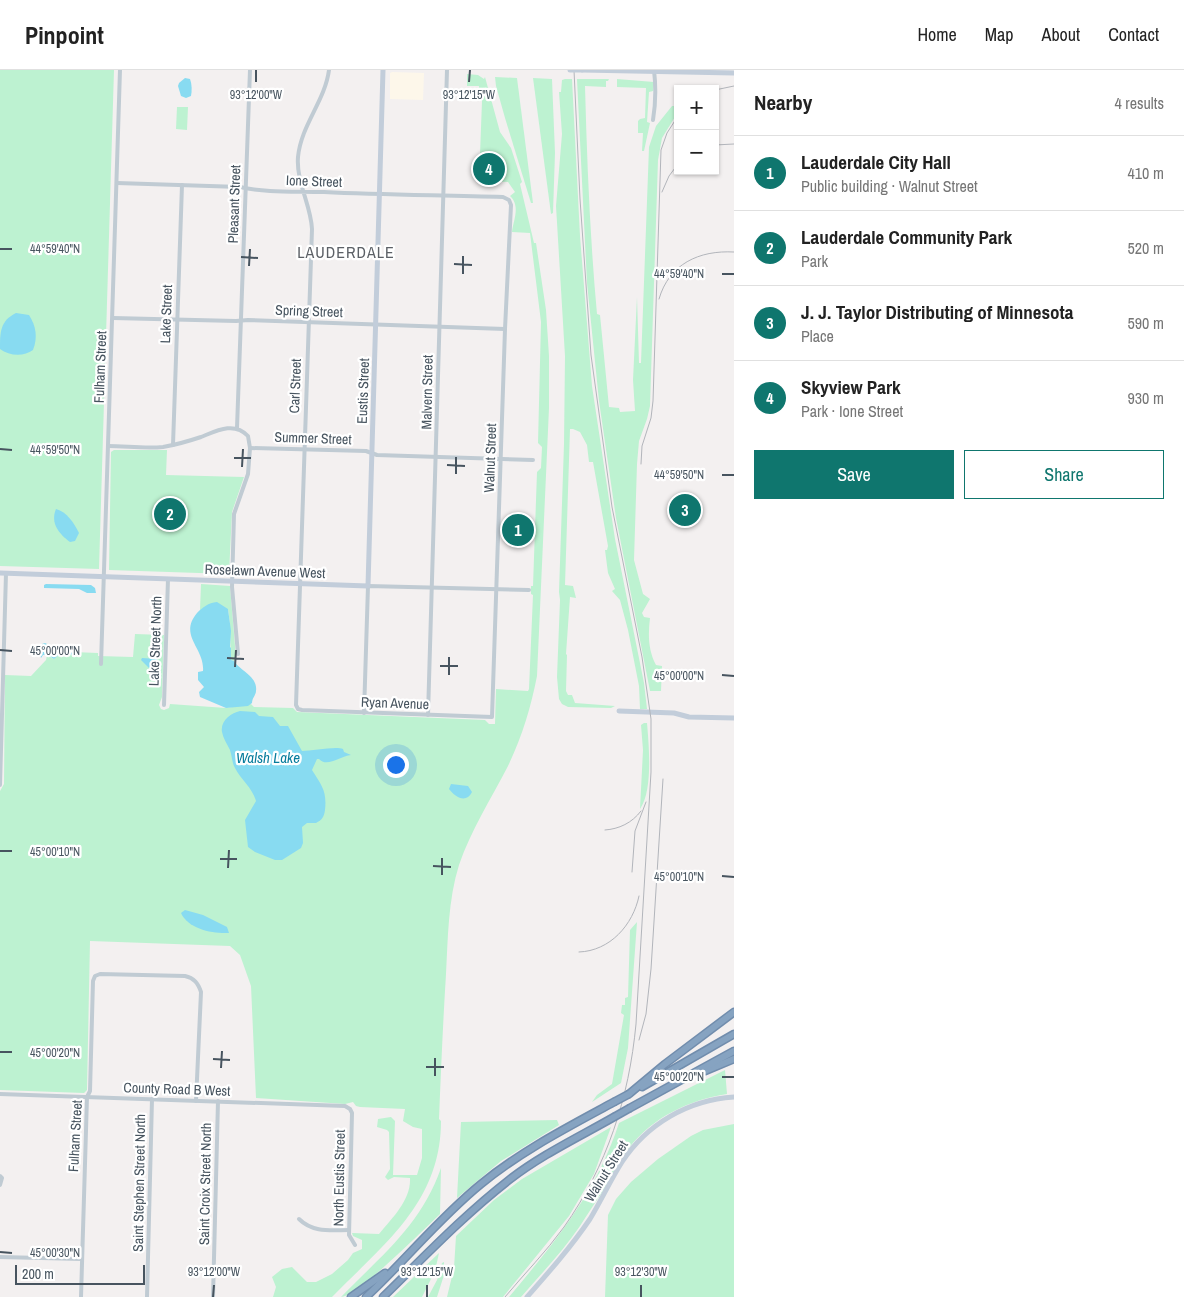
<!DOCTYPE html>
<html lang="en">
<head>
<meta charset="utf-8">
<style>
	:root { --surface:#fff; --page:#f6f6f6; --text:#222; --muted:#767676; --line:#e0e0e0; --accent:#0f766e }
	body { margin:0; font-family:"Archivo Narrow",sans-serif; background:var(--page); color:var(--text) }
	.controls { position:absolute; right:15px; top:15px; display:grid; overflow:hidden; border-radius:0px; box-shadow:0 1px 4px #0004 }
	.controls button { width:45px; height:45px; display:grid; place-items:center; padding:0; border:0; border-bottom:1px solid var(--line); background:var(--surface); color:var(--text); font:25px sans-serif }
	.scale { position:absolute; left:15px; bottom:12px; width:130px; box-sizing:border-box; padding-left:5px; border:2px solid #47545f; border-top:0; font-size:14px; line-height:18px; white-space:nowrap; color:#47545f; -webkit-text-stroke:4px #fff; paint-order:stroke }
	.you { position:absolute; left:395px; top:694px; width:18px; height:18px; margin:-12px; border:4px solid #fff; border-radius:50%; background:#1a73e8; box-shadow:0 0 0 8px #1a73e833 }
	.badge { display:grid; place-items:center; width:32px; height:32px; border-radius:50%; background:var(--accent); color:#fff; font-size:16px; font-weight:700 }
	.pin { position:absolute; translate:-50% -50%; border:2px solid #fff; box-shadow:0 1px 5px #0006 }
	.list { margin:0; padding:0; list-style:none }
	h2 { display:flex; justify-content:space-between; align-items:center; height:65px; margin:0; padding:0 20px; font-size:21px }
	h2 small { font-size:16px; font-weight:400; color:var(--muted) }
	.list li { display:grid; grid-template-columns:32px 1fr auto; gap:15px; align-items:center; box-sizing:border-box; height:75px; padding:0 20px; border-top:1px solid var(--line) }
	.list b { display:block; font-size:19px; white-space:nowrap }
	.list p { margin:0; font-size:16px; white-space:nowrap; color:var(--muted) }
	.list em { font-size:16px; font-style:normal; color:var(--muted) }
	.actions { display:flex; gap:10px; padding:15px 20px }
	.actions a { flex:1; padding:11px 0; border:1px solid var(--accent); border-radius:0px; text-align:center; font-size:18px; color:var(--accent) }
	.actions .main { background:var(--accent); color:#fff }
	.map { position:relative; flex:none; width:734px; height:1227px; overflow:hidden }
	header { display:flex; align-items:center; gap:30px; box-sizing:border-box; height:70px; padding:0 25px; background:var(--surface); border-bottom:1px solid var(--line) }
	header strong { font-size:24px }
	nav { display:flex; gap:28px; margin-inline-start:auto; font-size:18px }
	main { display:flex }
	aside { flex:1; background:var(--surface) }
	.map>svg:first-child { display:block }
	.commercial { fill:#fdf7ea }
	.green { fill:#bdf2d1 }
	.water { fill:#88dbf1 }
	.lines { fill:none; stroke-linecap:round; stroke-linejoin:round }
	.highway-casing { stroke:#718dad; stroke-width:9 }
	.street { stroke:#c0cbd3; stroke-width:4 }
	.secondary { stroke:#c2cdda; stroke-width:5 }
	.highway { stroke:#86a3c1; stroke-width:6 }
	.rail { stroke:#b2b5bb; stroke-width:1 }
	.highway-bridge-casing { stroke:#718dad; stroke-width:9; stroke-linecap:butt }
	.secondary-bridge { stroke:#c2cdda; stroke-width:5 }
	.highway-bridge { stroke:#86a3c1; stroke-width:6 }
	.ticks { fill:none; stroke:#47545f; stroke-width:2 }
	.labels { text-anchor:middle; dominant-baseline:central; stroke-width:4.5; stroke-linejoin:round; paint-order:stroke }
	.street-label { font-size:14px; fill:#47545f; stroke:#fff }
	.water-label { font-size:15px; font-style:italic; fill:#077c9c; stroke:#fff }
	.quarter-label { font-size:16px; letter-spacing:1px; fill:#5c6066; stroke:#fff }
	.ticks-label { font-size:12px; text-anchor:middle; fill:#47545f; stroke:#fff; stroke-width:4.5; stroke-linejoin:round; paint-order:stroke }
</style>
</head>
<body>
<header>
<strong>Pinpoint</strong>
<nav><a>Home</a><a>Map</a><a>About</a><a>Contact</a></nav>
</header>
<main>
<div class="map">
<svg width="734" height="1227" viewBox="0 0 734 1227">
	<rect width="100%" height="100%" fill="#f3f0f0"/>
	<polygon class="commercial" points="392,2 424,3 423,30 390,29 390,3"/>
	<g class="green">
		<polygon points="0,0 114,0 99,499 0,496"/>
		<path d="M467,4l11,1 6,4 1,-2 15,55 11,16 11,34 -2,2 14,59h2l10,67 3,46v52l-12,268c-6,31 -15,61 -29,90 -17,33 -37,64 -49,99 -11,35 -11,73 -13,109 -3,48 -5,96 -7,145l2,2c0,81 -57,123 -109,176h-59l3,-10 -4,-10 10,-8 10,-2 15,15h9l16,-8 16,-14 5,-7 9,-4v-9l-9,-4 -1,-3 27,1c14,-17 32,-34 31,-56l-16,-1 -6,3 -3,-3 5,-8 -1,-37 -2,-2 -10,-3 1,-8 13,-2 4,4 -2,54h24l5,-17v-29l-9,-2 -10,-6 2,-12 -45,-2 -4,-1 -3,-4 -8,2 -89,-6 -5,-112 -11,-31 -10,-9 -140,-5 -3,149 -3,3 -84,-3v-299l4,-7 1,-109 26,1 15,-16 1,-5 7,4 7,-6 12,2v-3l25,1v3l35,1 2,-23 29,1 -2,62 -3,8 2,4 3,1 5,-2 1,-4 56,4 25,-4 3,3 39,1 4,4 188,8 4,4h6l1,-35 32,2 1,-2 4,-94 -2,-1v-8h2l4,-114 4,-4 1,-21 -4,-4 3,-121 -11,-89 -18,-1c1,-11 9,-26 -2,-36l5,-4 -7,-10 -29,-1 3,-80 -4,-2 1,-13h-12z"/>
		<polygon points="495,7 517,8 533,133 531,133 505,48 496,16"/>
		<polygon points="533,8 552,9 555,83 553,143 551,144"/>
		<polygon points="565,9 572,9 580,166 592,316 615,469 644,613 647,639 640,639 639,616 628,560 620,530 612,521 615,519 608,503 605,480 607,480 608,476 593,392 589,392 587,375 580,362 573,359 570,359 565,515 573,516 576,528 570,527 566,584 567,585 566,621 568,625 572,625 575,633 615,636 611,638 568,637 562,634 559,629 557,607 560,530 559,522 564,374 565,286 556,136 562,64 559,22 561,22 562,10"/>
		<path d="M577,9h32l-1,2h-2v6l-21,-1c2,76 5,152 12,228l3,1 9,92 10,1 1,4 15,-1 -2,-31 4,-83 2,66h2l8,-216 7,-21 16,-20h6v6l-16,26 -4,22 -8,246 -3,13 -8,22 -2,23 -3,96 9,34 7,5 -8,14 2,4 6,1c-2,16 -2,32 6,47l6,1 -1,25h-11l-34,-173 -17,-117 -12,-118z"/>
		<polygon points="617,9 654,12 653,21 649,22 647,52 650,53 644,81 642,81 643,63 638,63 638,51 640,49 645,48 646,18 617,17"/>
		<polygon points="177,37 188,37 187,60 176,59"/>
		<polygon points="114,380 167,380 166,405 244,407 232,442 229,504 109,500 111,382"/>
		<path d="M201,514l29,2 6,72 -2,3 -3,-1c-1,-17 0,-34 -3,-51l-28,1z"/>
		<path d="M644,653h3c2,23 6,68 -7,86l3,-59 -2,-25z"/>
		<polygon points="637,852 628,978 621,1013 592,1032 597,1025 612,1014 624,945 621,943 622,935 625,935 625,928 628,927 630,860"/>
		<path d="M725,1000l2,24c-38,6 -74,23 -98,54 -12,14 -18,31 -28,46 -7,10 -14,21 -21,32 -17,25 -39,48 -59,71h-12c46,-55 87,-104 110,-174z"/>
		<polygon points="557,1050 559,1055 501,1091 457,1128 461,1052"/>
		<polygon points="734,1054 734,1227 605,1227 608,1145 616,1129 631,1112 658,1089 691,1066 703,1060"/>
		<polygon points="611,1057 594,1104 569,1146 503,1227 447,1227 454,1198 456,1166 494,1130 522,1109"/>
		<path d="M441,1098l-1,46c-16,15 -83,83 -99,83 41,-42 80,-72 100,-129z"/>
		<polygon points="439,1183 435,1201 422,1227 393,1227"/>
		<polygon points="444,1192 444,1205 437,1227 428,1227 437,1210 442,1193"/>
	</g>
	<g class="water">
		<path d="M185,8l5,1c2,5 2,12 1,17l-5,2 -5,-2 -3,-10 1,-3z"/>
		<path d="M16,243l13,2c7,11 9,22 4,35 -9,7 -24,6 -33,-1 0,-17 0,-28 16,-36z"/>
		<path d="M56,439c11,3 18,14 23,24l-4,8 -5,1c-11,-8 -20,-19 -14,-33z"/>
		<polygon points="46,514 91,515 95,518 96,523 87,523 79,519 44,518 44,515"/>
		<path d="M217,532l11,7 3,22 -1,16 1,1v12l3,1c6,10 24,15 22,30 0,4 -4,7 -4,12l-4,3 -22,2 -26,-11 -1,-5 5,-5 -6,-7v-8l5,-1c2,-23 -25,-35 -6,-58 6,-6 11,-10 20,-11z"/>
		<polygon points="45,573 49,575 54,580 74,583 73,585 61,583 54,589 48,585 43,585 41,588 40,585 42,574"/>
		<polygon points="142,588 157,589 158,600 152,601 141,590"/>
		<path d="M240,641l15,1 4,4 14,1 7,9h8l14,25c10,0 34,-5 41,-2l1,3 7,3c-11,1 -24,13 -32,4h-2l-5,11c10,16 15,21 13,40 -1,7 -3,10 -9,13h-9l-5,4 1,16 -2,5 -19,12h-7l-20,-8 -7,-5 -3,-27 11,-19c-4,-14 -15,-21 -21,-33 -3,-5 -3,-12 -5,-18 -3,-6 -7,-12 -8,-18 -2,-11 9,-19 18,-21z"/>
		<path d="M451,714l17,2 4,6c-6,12 -17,5 -23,-3z"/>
		<path d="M185,840l18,5 24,12 2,6c-16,1 -41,-4 -48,-20z"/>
	</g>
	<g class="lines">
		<g class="highway-casing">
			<g id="highway">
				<polyline points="705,1001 734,989"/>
				<polyline points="642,1017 734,964"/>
				<polyline points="629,1024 665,994 734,942"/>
				<polyline points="630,1038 734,981"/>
				<polyline points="351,1227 385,1203"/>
				<path d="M366,1227c39,-36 73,-79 115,-113 40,-33 87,-57 133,-82"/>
				<path d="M383,1227c41,-40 81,-82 126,-117 32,-25 70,-43 105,-63"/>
			</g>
		</g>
		<g class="street">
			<path d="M653,50c3,-18 3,-33 1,-50"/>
			<path d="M117,113l123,4c27,6 56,4 84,5 60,3 119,3 179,5l6,3 2,5 -6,124 -13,388 -190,-7 -4,-1 -2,-4 16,-476c-1,-24 -16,-47 -14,-72 3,-32 27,-56 31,-87"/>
			<polyline points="113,248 236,251 248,250 505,259"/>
			<polyline points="237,358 250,0"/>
			<polyline points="173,375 182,115"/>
			<path d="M108,376c18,0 37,3 55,1 12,-2 26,-6 38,-10 15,-6 33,-16 47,-1l2,12 -2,26 -14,40 -2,73 6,67"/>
			<polyline points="250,378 366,381 377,385 533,390"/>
			<polyline points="101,594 120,0"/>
			<polyline points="164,635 168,509"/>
			<polyline points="364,643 368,516 529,520"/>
			<polyline points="428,645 447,0"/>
			<polyline points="0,715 6,503"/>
			<polyline points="0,1024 345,1036 350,1039 352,1043 349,1165 355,1175"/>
			<polyline points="0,1106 2,1108 0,1115"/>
			<path d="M299,1149c14,14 32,11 50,11"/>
			<polyline points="0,1187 82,1189"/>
			<path d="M81,1227l6,-200 3,-6 3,-110 2,-5 5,-2 85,2c9,2 13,7 16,16l-5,109"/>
			<polyline points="147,1227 152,1029"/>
			<polyline points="213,1227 218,1031"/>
		</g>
		<g class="secondary">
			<polyline points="582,0 734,3"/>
			<polyline points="0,503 368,516 383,0"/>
			<polyline points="619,641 674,643 689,647 734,648"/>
			<path d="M527,1227c22,-25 44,-50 63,-78 11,-18 20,-38 32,-57 25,-38 66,-62 112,-65"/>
		</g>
		<use href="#highway" class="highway"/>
		<g class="rail">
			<polyline points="715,20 734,16"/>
			<polyline points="715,75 734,74"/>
			<polyline points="662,122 669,106 678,94"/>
			<path d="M659,229c10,-35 40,-49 75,-47"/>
			<polyline points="641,394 642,376 651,348 653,331 661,80 667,63 678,46"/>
			<path d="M605,760c14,-1 27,-7 36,-19"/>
			<polyline points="632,802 635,761 646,732"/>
			<path d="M579,882c31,-1 54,-27 60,-56"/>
			<polyline points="639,970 646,944 651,899 663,709"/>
			<path d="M505,1227c19,-23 41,-45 59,-70 43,-61 65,-129 72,-203l15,-252v-53l-9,-62 -30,-150 -21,-152 -11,-156 -6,-129"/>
		</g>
		<g class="highway-bridge-casing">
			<g id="highway-bridge">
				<polyline points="614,1032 629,1024"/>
				<polyline points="614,1047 630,1038"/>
			</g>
		</g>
		<polyline class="secondary-bridge" points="570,0 582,0"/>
		<use href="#highway-bridge" class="highway-bridge"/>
	</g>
	<path class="ticks" d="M256,12v-12M469,12l1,-12M0,179h12M241,187l17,1M454,194l18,1M249,196l1,-17M463,204v-18M722,204h12M0,379l12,1M234,388h17M447,395l18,1M242,397l1,-18M456,404v-17M722,405h12M0,580l12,1M227,588l17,1M440,596h18M235,597l1,-17M449,605v-18M722,605l12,1M0,781h12M220,789h17M433,796l18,1M228,798l1,-18M442,805v-17M722,806l12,1M0,982h12M213,989l17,1M426,997h18M221,998l1,-17M435,1006v-18M722,1007h12M0,1182l12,1M213,1227l1,-12M427,1227v-12M641,1227v-12"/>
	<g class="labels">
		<g class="street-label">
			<text transform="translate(314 111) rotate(2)">Ione Street</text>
			<text transform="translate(234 134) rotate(-88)">Pleasant Street</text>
			<text transform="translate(309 241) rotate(2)">Spring Street</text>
			<text transform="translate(166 244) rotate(-88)">Lake Street</text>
			<text transform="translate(100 297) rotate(-88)">Fulham Street</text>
			<text transform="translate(295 316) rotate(-88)">Carl Street</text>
			<text transform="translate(363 321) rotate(-88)">Eustis Street</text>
			<text transform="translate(427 322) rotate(-89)">Malvern Street</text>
			<text transform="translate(313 368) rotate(2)">Summer Street</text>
			<text transform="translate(490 388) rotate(-88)">Walnut Street</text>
			<text transform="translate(265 501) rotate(2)">Roselawn Avenue West</text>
			<text transform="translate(155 571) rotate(-88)">Lake Street North</text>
			<text transform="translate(395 633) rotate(2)">Ryan Avenue</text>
			<text transform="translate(177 1019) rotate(2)">County Road B West</text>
			<text transform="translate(75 1066) rotate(-87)">Fulham Street</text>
			<text transform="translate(606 1101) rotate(-58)">Walnut Street</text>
			<text transform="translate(339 1108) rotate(-89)">North Eustis Street</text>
			<text transform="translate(139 1113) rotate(-89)">Saint Stephen Street North</text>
			<text transform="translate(205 1114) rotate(-89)">Saint Croix Street North</text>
		</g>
		<g class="water-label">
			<text x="268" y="687">Walsh Lake</text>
		</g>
		<g class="quarter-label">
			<text x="346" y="182">LAUDERDALE</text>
		</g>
	</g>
	<g class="ticks-label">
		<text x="256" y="29">93°12'00"W</text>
		<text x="469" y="29">93°12'15"W</text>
		<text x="55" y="183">44°59'40"N</text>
		<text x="679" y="208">44°59'40"N</text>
		<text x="55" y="384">44°59'50"N</text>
		<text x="679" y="409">44°59'50"N</text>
		<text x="55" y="585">45°00'00"N</text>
		<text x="679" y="610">45°00'00"N</text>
		<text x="55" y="786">45°00'10"N</text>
		<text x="679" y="811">45°00'10"N</text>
		<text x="55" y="987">45°00'20"N</text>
		<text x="679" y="1011">45°00'20"N</text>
		<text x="55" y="1187">45°00'30"N</text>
		<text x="214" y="1206">93°12'00"W</text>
		<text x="427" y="1206">93°12'15"W</text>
		<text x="641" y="1206">93°12'30"W</text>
	</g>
</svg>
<div class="controls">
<button>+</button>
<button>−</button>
</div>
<div class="scale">200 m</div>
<div class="you"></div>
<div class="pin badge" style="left:518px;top:460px">1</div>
<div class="pin badge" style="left:170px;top:444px">2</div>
<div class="pin badge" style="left:685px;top:440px">3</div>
<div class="pin badge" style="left:489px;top:99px">4</div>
</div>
<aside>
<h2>Nearby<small>4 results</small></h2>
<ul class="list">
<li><span class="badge">1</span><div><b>Lauderdale City Hall</b><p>Public building · Walnut Street</p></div><em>410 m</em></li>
<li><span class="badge">2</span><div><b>Lauderdale Community Park</b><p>Park</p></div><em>520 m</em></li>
<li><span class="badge">3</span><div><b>J. J. Taylor Distributing of Minnesota</b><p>Place</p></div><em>590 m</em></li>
<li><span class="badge">4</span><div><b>Skyview Park</b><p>Park · Ione Street</p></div><em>930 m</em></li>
</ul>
<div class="actions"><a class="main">Save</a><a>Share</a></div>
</aside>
</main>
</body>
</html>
